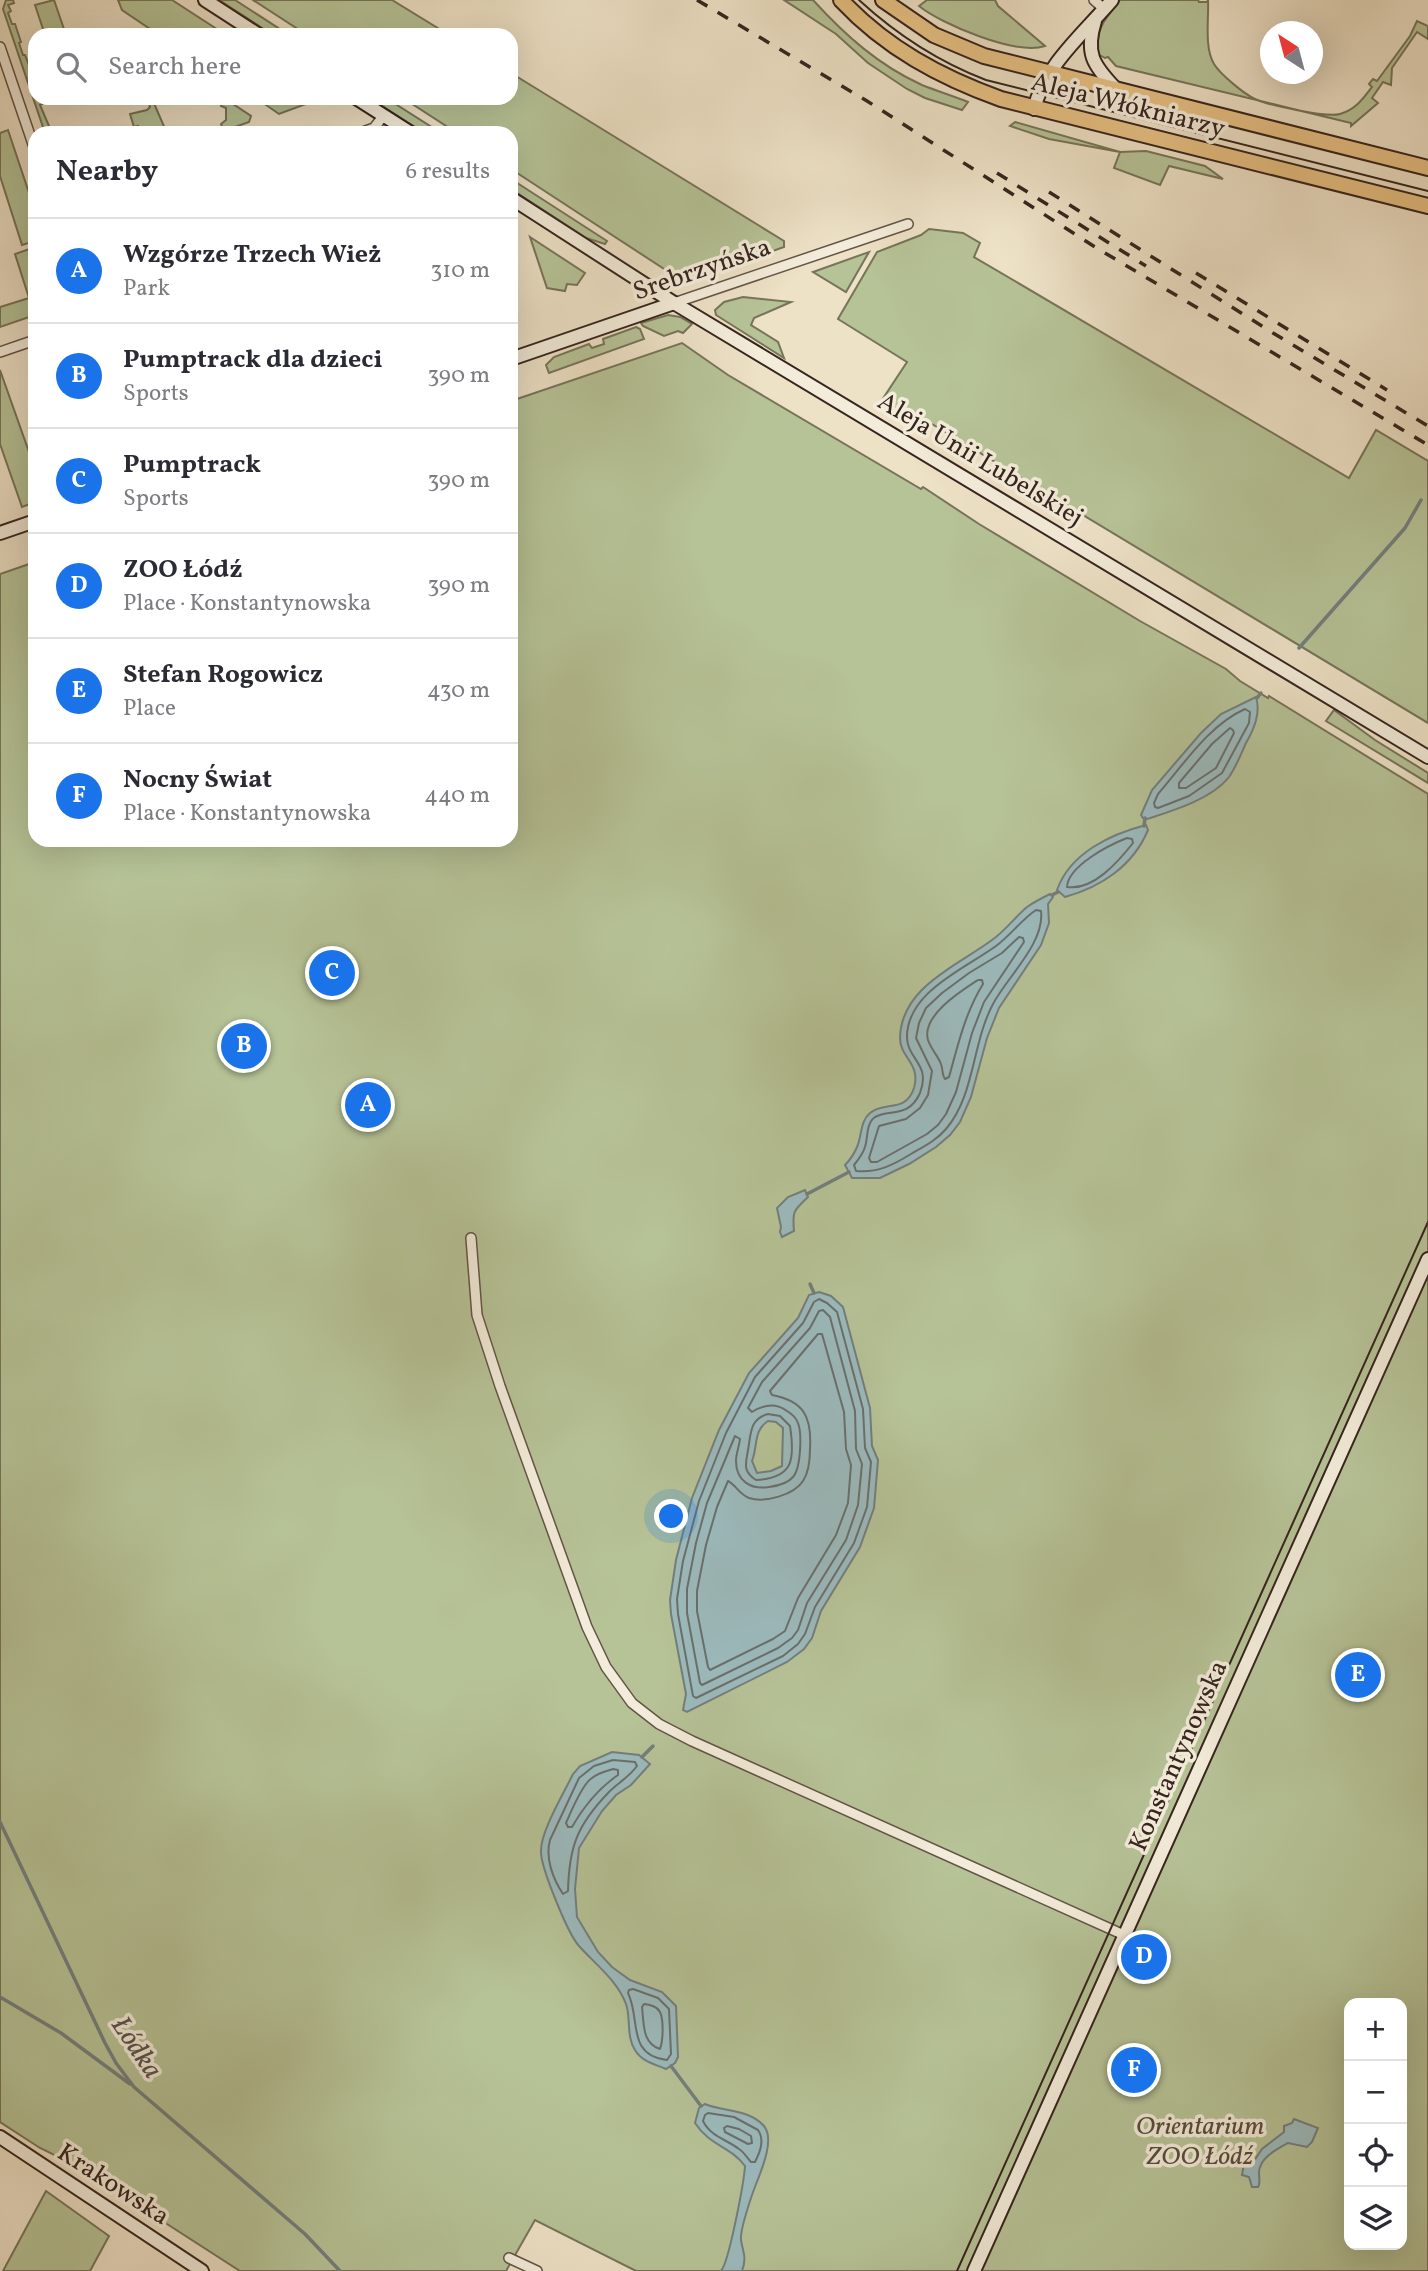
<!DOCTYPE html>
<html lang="en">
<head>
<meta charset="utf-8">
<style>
	:root { --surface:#fff; --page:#f7f7f7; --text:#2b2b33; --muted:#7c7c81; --line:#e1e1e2; --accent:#1a73e8 }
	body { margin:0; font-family:Vollkorn,serif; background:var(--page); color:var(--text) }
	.controls { position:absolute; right:21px; bottom:21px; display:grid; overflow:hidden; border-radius:14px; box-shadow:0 7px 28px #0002 }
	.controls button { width:63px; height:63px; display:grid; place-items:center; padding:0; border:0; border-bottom:2px solid var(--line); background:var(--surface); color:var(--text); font:35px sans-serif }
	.compass { position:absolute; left:1260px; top:21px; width:63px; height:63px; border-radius:50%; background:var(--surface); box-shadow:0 7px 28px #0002; rotate:324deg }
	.you { position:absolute; left:672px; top:1517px; width:24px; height:24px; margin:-18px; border:5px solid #fff; border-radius:50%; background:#1a73e8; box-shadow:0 0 0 10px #1a73e833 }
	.badge { display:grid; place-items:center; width:46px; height:46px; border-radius:50%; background:var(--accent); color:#fff; font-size:23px; font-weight:700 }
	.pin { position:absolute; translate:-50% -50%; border:4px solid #fff; box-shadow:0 2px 7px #0006 }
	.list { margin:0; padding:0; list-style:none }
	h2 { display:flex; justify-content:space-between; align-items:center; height:91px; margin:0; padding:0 28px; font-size:30px }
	h2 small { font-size:23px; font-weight:400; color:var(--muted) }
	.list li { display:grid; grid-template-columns:46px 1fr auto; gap:21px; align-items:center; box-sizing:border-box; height:105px; padding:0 28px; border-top:2px solid var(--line) }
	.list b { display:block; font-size:26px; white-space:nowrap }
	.list p { margin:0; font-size:23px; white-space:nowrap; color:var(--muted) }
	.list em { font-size:23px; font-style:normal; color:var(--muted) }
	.icon { flex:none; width:38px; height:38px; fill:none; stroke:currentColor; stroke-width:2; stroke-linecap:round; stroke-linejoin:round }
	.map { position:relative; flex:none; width:1428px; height:2271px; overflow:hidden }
	.search { position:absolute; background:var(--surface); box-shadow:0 7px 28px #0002; left:28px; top:28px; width:490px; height:77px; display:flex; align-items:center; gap:18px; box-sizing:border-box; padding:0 24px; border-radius:21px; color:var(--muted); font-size:26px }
	.panel { position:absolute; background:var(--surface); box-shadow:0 7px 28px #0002; left:28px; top:126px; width:490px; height:721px; border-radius:21px }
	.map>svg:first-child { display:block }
	.green { fill:#b6c397; stroke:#76745a; stroke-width:2; fill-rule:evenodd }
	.water { fill:#9cbbbe; stroke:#737f7e; stroke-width:2; fill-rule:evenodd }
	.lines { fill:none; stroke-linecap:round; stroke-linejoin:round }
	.shore { stroke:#69706e; stroke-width:2 }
	.stream { stroke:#737f7e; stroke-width:3.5 }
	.street-casing { stroke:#645348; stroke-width:12 }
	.secondary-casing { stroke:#36241e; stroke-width:16 }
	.primary-casing { stroke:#36241e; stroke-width:18 }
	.street { stroke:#f3ecda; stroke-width:9 }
	.secondary { stroke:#f3ecda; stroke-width:12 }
	.primary { stroke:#e6c083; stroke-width:14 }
	.tram { stroke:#36241e; stroke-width:2 }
	.rail { stroke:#36241e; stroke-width:3.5; stroke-dasharray:12 12; stroke-linecap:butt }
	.labels { text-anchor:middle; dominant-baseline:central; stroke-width:7; stroke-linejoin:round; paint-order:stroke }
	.street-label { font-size:26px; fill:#36241e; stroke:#f3ecda }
	.park-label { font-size:26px; font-style:italic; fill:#564c3c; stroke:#f3ecda }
	.water-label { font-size:28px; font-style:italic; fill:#55514e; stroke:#f3ecda }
</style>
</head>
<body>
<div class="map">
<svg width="1428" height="2271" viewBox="0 0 1428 2271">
	<rect width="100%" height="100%" fill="#ede1c6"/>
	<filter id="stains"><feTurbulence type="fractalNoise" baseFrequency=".00286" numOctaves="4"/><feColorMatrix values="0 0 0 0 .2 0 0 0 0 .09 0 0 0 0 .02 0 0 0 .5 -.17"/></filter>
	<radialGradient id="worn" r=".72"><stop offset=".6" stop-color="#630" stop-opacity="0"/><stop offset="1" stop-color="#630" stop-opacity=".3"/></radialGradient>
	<g class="green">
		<polygon points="6,0 13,0 14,3 8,5 11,11 8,13 12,24 15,24 21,42 19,43 23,55 25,55 32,73 29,74 35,86 35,98 40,98 42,104 40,105 52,133 45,133 3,9"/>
		<polygon points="54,0 66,35 45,35 35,5"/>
		<polygon points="118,0 172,0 226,35 159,35 122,10"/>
		<polygon points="219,0 235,0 289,35 273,35"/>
		<polygon points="253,0 392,0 449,35 307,35"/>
		<path d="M784,0h29c32,35 65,65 109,85 15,6 31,11 46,17l-6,8 -37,-12 -18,-9 -39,-26 -32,-29z"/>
		<path d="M927,0h68l3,6 47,40c-28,10 -104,-22 -126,-40z"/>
		<path d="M1120,0h78l1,2h8l1,-2c1,19 -4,47 6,64 6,10 30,30 41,35 13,6 72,19 85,15 15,-4 23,-15 32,-27l-3,-3 4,-5 4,2 33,-45 7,-15 11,5v13l-11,-7 -25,36 -1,17 -8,-3 -11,16 6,5 -27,23v-3l-235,-57 -8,-9 -3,1 -9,-5c1,-26 9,-34 24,-53z"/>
		<polygon points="511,73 784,241 784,247 684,282 511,169 511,133 457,133 403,98 511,98"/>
		<polygon points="147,98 155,98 153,101 166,131 164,133 136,133 139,130 138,126 134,127 130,114 147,110 150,107"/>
		<polygon points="224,98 251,116 249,122 224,131 221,124 226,120 226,108 221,106"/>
		<polygon points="256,98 322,98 279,114"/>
		<polygon points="370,98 386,98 441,133 424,133"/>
		<polygon points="1015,122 1120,152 1146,151 1205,166 1223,179 1169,166 1160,185 1114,168 1120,152 1049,139 1010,126"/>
		<polygon points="8,130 35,211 35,241 22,245 0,176 0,133"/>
		<polygon points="511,179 607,241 605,244 586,238 511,189"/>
		<polygon points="929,229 963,233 980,243 974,257 1349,478 1376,430 1428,461 1428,723 927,421 924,426 882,400 907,362 838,319 877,252 921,235"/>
		<polygon points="530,237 585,273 577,285 567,284 565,291 547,288"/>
		<polygon points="35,247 35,315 0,327 0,307 29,298 15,254"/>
		<polygon points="869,252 846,292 813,272"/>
		<polygon points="743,297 791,302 754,318 751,325 778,342 784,358 716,315 715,310 724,302"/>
		<polygon points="668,315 680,317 692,324 683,333 678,331 664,336 643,326 641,323"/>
		<polygon points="636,327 640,329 644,339 549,373 546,365 554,357 589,344 592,348 604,344 603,339"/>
		<path d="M682,343l46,32 193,114 2,-2 56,37 161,97 86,48 14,12 28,17 1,-2 159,98v1477h-792l-101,-51 -29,51h-266l-163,-105 -37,-18 -40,-26v-1548l35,-12v278h476v-439zM1349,2003h53v242h-53z"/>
		<polygon points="0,370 35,469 35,502 22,507 0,444"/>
		<polygon points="1334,710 1375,740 1428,773 1428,783 1326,721"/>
		<polygon points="46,2191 109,2236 90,2271 3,2271"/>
	</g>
	<g class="water">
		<path d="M1256,697c5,16 -2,32 -10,46 -5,11 -10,24 -17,34 -17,22 -57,34 -82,42l-4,-1 -2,-3 11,-25 49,-57 20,-19z"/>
		<path d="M1146,825l2,5c-15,36 -47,57 -83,67l-8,-7c13,-37 54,-56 89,-65z"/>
		<path d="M1050,894l3,3 -5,7 1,19 -8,22 -42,63 -12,30 -16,59 -11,25 -10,13 -14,12 -27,17 -29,14h-28l-7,-13c5,-5 9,-11 12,-18 5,-11 3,-26 13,-34 14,-12 36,0 44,-25 7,-25 -14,-30 -14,-50 1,-51 57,-72 92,-98 13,-9 23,-23 35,-33 7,-5 15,-9 23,-13z"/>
		<path d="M805,1190l3,7c-14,13 -16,14 -14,34l-12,6 -2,-5 1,-5 -4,-19 11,-11z"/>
		<path d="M819,1292l12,4 12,11 27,101 2,38 6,14 -4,48 -14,39 -39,64 -9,27 -8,11 -17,13 -100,50 -4,-2 3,-16 -15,-80 -1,-14 6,-40 16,-62 27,-68 30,-57 49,-55 11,-23zM768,1421l8,1 7,6 -1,38 -11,5 -14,2 -5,-12c6,-15 1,-30 16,-40z"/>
		<path d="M612,1752l27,3 11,9 -19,21 -15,10 -14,16 -23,37 -4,41 2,28 21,35 14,15 18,13 32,12 14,14 2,51 -3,6 -9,6c-11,-5 -24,-7 -31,-19 -9,-14 -4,-32 -9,-46 -9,-24 -31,-40 -47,-58 -11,-12 -38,-78 -38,-94 -1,-20 23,-59 32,-78l7,-8z"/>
		<path d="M705,2104c19,8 44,5 59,22 13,16 -8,55 -13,72 -3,9 -11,33 -10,42 2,13 6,17 1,31h-21c8,-9 23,-89 24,-105 -15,-20 -35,-20 -50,-43l4,-15z"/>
		<path d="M1294,2119l24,9 -6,14 -5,5 -19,-4c-11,6 -29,15 -29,30 0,4 1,8 0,12l-1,2h-6l-3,-10 -7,-2 2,-12 8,1 10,-15 22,-17v-6l8,-3z"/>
	</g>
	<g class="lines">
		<g class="shore">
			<path d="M1245,709l5,3 -1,11 -27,50 -33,23 -31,12 -3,-1 -1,-4 4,-9c26,-30 51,-69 87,-85z"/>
			<polygon points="1230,728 1233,730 1234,733 1216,768 1186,788 1179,788 1179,783 1212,744"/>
			<path d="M1127,838l5,1 1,4c-15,19 -40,48 -66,44 1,-21 42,-42 60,-49z"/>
			<path d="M1036,910l5,1c4,32 -34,66 -48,93 -21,39 -18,91 -47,125 -9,11 -23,18 -35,25 -18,11 -33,19 -55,17l-2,-6c4,-5 9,-11 11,-18 3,-9 1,-24 10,-30 15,-8 34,1 45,-24 11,-29 -12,-33 -13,-55 -1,-46 59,-70 89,-92 15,-11 25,-26 40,-36z"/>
			<polygon points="1019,937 1023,938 1024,942 984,1002 972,1033 956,1092 946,1114 938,1125 927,1134 877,1162 871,1162 869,1158 879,1126 906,1119 920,1108 928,1095 932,1071 916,1038 919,1023 926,1008 942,993 969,973 1002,953"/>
			<path d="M978,980h4l1,4c-18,29 -25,61 -34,93l-4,2c-3,-4 -2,-9 -4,-15 -3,-8 -10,-15 -13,-24 -7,-24 33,-49 50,-60z"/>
			<polygon points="819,1299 827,1303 837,1312 863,1409 865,1448 871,1462 867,1507 854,1543 815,1607 805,1634 798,1644 783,1656 696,1698 693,1696 678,1614 677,1599 683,1561 699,1501 726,1433 755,1377 803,1323 814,1302"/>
			<path d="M823,1310l7,7 25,94 1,38 6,15 -4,41 -12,35 -39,63 -9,27 -6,8 -14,10 -76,37 -2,-2 -13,-70v-24l9,-46 11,-40 28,-67 5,3c-1,8 -4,15 -4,22 0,20 15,29 33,26 8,-1 19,-4 24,-10 8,-9 9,-44 5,-54 -2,-6 -6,-9 -11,-12 -12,-9 -24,-6 -35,1l-4,-4 14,-26 48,-54 9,-17z"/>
			<path d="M822,1334l22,78 2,37 5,16 -3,38 -12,32 -38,63 -13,33 -12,8 -63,31 -2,-3 -11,-56v-20l9,-46 11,-38 11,-26c8,4 11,13 21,17 16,5 45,-3 54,-17 6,-9 7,-22 7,-32 2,-32 -6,-48 -38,-54l-2,-4 48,-57z"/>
			<path d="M768,1414l12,2 10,10c5,33 4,52 -34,54 -14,-9 -10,-17 -8,-30 3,-15 1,-31 20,-36z"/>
			<path d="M613,1760l22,2 2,4c-8,11 -19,17 -28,26 -32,33 -40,55 -41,99l-5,3c-10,-15 -18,-36 -13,-54l29,-62 15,-12z"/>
			<path d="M613,1769l5,1v5c-19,13 -34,31 -46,52h-4l-2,-4c5,-11 16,-39 26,-45 6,-5 14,-7 21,-9z"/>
			<path d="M633,1989l25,9 11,11 2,45 -4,6c-41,-5 -26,-41 -39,-67l1,-3z"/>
			<path d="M644,2004c6,1 13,2 16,8 4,9 3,29 0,37 -18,-6 -16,-25 -18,-42z"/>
			<path d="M708,2113l26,4 24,13c7,10 2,22 -3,32h-4c-4,-4 -7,-10 -12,-13 -13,-10 -28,-12 -36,-28l2,-6z"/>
			<polygon points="727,2126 739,2129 751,2136 752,2143 748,2144 725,2132 724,2128"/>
		</g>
		<g class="stream">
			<polyline points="1299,648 1405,528 1421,500"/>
			<polyline points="1257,698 1261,693"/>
			<polyline points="1144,826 1145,818"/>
			<polyline points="1052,895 1058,892"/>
			<polyline points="807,1194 849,1172"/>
			<polyline points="810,1284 814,1293"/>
			<polyline points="642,1757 653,1746"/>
			<polyline points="0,1822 105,2043 116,2063 134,2087 305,2234 340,2271"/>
			<polyline points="0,1997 61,2033 130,2084"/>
			<polyline points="671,2066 701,2106"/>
		</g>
		<g class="street-casing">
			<g id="street">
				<polyline points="1094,0 1104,9"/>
				<polyline points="0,47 35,150"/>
				<polyline points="360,133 374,128 384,115"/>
				<polyline points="674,303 908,224"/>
				<polyline points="0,352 35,340"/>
				<polyline points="471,1238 477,1315 500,1386 587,1627 606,1667 632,1703 659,1724 692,1741 1124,1935"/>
				<polyline points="509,2258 537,2271"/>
			</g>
		</g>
		<g class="secondary-casing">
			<g id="secondary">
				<polyline points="205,0 259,35"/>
				<path d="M1095,21c-10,32 -2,44 20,67"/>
				<polyline points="356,98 411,133"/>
				<path d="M1034,109c11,-44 49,-75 78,-109"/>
				<polyline points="511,198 674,303 1428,757"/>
				<polyline points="511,359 674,303"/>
				<polyline points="0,533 35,521"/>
				<polyline points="0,2137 202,2271"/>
				<polyline points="974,2271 1428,1259"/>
			</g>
		</g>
		<g class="primary-casing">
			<g id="primary">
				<path d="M841,0c45,48 99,77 160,99l427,107"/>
				<polyline points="883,0 934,35 984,56 1428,168"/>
			</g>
		</g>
		<use href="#street" class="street"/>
		<use href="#secondary" class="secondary"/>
		<use href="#primary" class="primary"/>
		<g class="tram">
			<path d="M859,0c37,34 80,62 127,80l442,111"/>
			<polyline points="957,2271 1428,1222"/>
		</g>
		<g class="rail">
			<polyline points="697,0 867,101 1095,247 1428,445"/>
			<polyline points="997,173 1146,266"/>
			<polyline points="1049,192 1273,333 1428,426"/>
			<polyline points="1196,273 1387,390"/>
		</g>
	</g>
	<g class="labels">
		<g class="street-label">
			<text transform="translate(1128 106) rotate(14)">Aleja Włókniarzy</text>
			<text transform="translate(702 270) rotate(-19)">Srebrzyńska</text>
			<text transform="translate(980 460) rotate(31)">Aleja Unii Lubelskiej</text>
			<text transform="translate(1179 1756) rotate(-66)">Konstantynowska</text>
			<text transform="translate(113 2185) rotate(33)">Krakowska</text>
		</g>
		<g class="park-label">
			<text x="1200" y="2127">Orientarium<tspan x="1200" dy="30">ZOO Łódź</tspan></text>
		</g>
		<g class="water-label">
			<text transform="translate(136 2048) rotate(56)">Łódka</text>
		</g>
	</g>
	<rect width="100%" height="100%" filter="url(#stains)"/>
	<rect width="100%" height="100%" fill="url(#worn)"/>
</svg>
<div class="controls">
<button>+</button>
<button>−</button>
<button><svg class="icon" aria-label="locate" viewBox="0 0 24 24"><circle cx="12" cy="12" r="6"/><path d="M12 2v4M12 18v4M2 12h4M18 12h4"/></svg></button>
<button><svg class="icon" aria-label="layers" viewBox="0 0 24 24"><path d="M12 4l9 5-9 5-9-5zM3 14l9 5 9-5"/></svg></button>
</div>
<svg class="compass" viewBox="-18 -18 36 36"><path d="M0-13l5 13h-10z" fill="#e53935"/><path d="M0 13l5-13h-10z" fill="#7c7c81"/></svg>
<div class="you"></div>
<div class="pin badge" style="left:368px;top:1105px">A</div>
<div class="pin badge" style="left:244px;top:1046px">B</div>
<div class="pin badge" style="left:332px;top:973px">C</div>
<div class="pin badge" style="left:1144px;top:1957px">D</div>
<div class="pin badge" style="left:1358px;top:1675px">E</div>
<div class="pin badge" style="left:1134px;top:2070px">F</div>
<div class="search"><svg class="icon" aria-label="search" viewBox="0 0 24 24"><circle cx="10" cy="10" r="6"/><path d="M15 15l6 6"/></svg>Search here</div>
<section class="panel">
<h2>Nearby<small>6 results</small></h2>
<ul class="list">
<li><span class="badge">A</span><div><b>Wzgórze Trzech Wież</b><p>Park</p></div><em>310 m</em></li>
<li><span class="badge">B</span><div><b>Pumptrack dla dzieci</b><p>Sports</p></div><em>390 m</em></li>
<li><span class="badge">C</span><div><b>Pumptrack</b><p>Sports</p></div><em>390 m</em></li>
<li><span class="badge">D</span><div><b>ZOO Łódź</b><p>Place · Konstantynowska</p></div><em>390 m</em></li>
<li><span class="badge">E</span><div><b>Stefan Rogowicz</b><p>Place</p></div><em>430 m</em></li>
<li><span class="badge">F</span><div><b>Nocny Świat</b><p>Place · Konstantynowska</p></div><em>440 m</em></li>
</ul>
</section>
</div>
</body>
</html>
